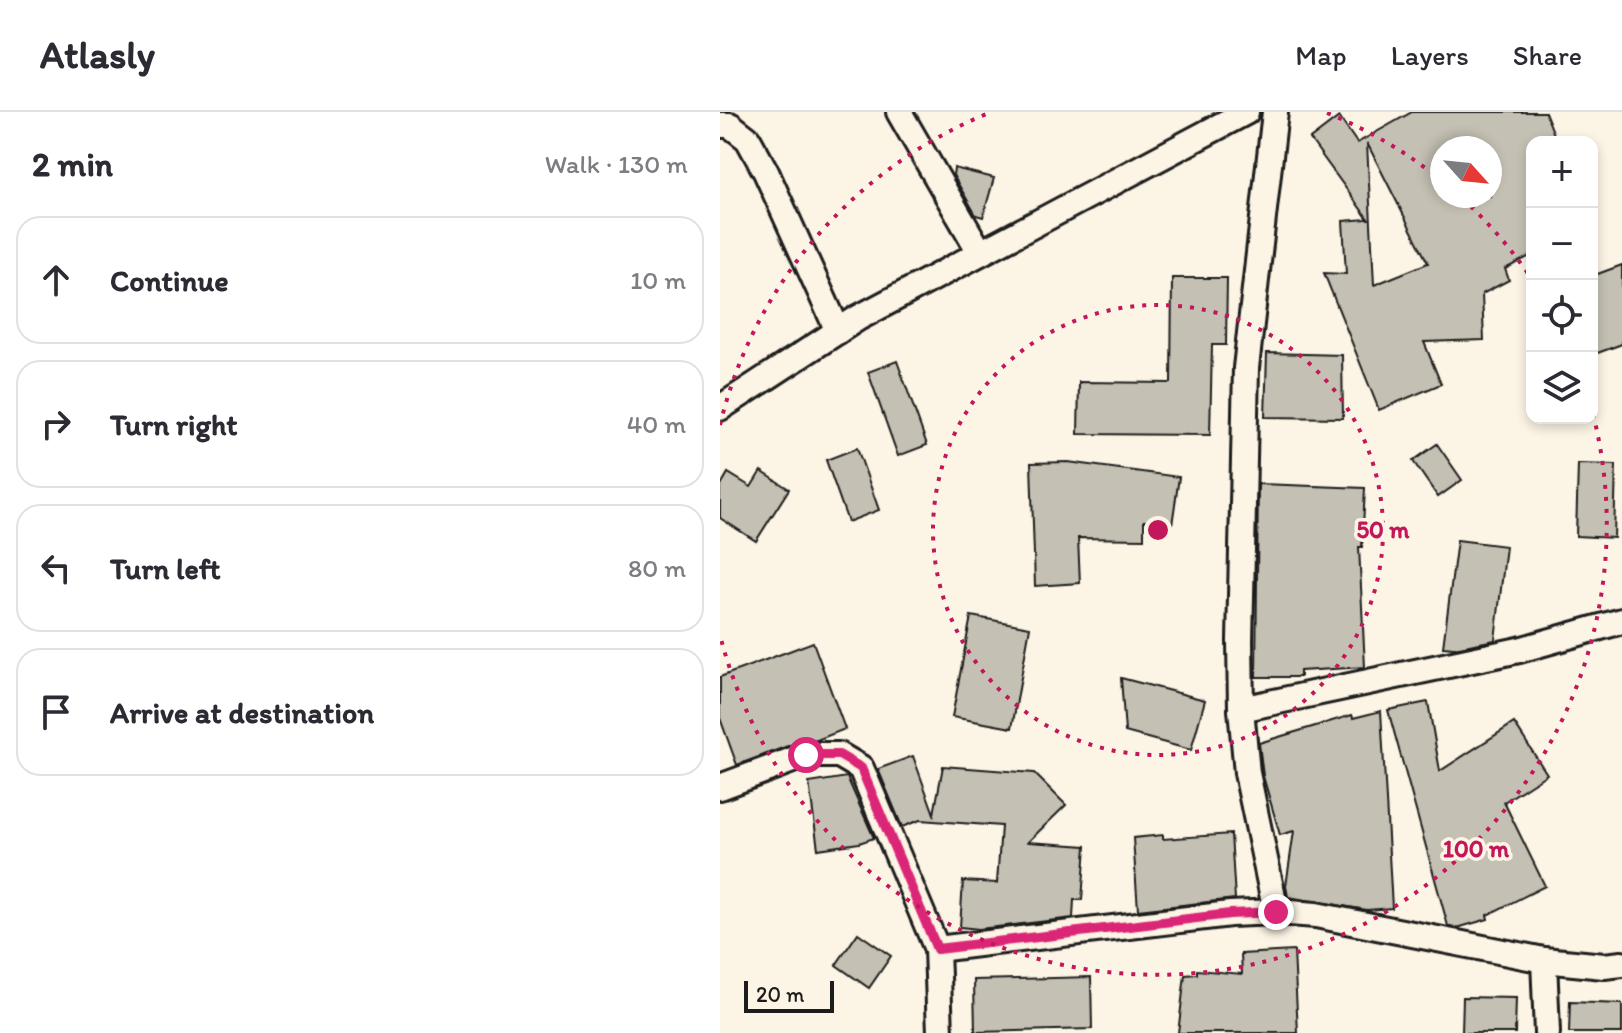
<!DOCTYPE html>
<html lang="en">
<head>
<meta charset="utf-8">
<style>
	:root { --surface:#fff; --page:#f2f2f3; --text:#2b2b33; --muted:#7c7c81; --line:#e1e1e2 }
	body { margin:0; font-family:Itim,sans-serif; background:var(--page); color:var(--text) }
	.controls { position:absolute; right:24px; top:24px; display:grid; overflow:hidden; border-radius:16px; box-shadow:0 4px 12px #0003 }
	.controls button { width:72px; height:72px; display:grid; place-items:center; padding:0; border:0; border-bottom:2px solid var(--line); background:var(--surface); color:var(--text); font:40px sans-serif }
	.compass { position:absolute; left:710px; top:24px; width:72px; height:72px; border-radius:50%; background:var(--surface); box-shadow:0 4px 12px #0003; rotate:117deg }
	.scale { position:absolute; left:24px; bottom:20px; width:90px; box-sizing:border-box; padding-left:8px; border:4px solid #1c1c1c; border-top:0; font-size:22px; line-height:28px; white-space:nowrap; color:#1c1c1c; -webkit-text-stroke:6px #fcf5e5; paint-order:stroke }
	.stop { position:absolute; width:24px; height:24px; margin:-18px; border:6px solid #db2777; border-radius:50%; background:#fff }
	.stop.end { background:#db2777; border-color:#fff; box-shadow:0 2px 8px #0008 }
	.list { margin:0; padding:0; list-style:none }
	h2 { display:flex; justify-content:space-between; align-items:center; height:104px; margin:0; padding:0 32px; font-size:34px }
	h2 small { font-size:26px; font-weight:400; color:var(--muted) }
	.list li { display:grid; grid-template-columns:52px 1fr auto; gap:24px; align-items:center; box-sizing:border-box; height:128px; margin:0 16px 16px; padding:0 16px; border:2px solid var(--line); border-radius:24px }
	.list b { display:block; font-size:30px; white-space:nowrap }
	.list em { font-size:26px; font-style:normal; color:var(--muted) }
	.icon { flex:none; width:44px; height:44px; fill:none; stroke:currentColor; stroke-width:2; stroke-linecap:round; stroke-linejoin:round }
	.map { position:relative; flex:none; width:902px; height:921px; overflow:hidden }
	header { display:flex; align-items:center; gap:48px; box-sizing:border-box; height:112px; padding:0 40px; background:var(--surface); border-bottom:2px solid var(--line) }
	header strong { font-size:38px }
	nav { display:flex; gap:44px; margin-inline-start:auto; font-size:28px }
	main { display:flex }
	aside { flex:1; background:var(--surface) }
	.map>svg:first-child { display:block }
	.building { fill:#c4c0b3; stroke:#1c1c1c; stroke-width:2; fill-rule:evenodd }
	.lines { fill:none; stroke-linecap:round; stroke-linejoin:round }
	.street-casing { stroke:#1c1c1c; stroke-width:30 }
	.street { stroke:#fcf5e5; stroke-width:24 }
	.route { stroke:#db2777; stroke-width:10 }
	.ring { fill:none; stroke:#c2185b; stroke-width:4; stroke-dasharray:4 8 }
	.centre { fill:#c2185b; stroke:#fcf5e5; stroke-width:4 }
	.ring-label { font-size:24px; text-anchor:middle; font-weight:bold; fill:#c2185b; stroke:#fcf5e5; stroke-width:7; stroke-linejoin:round; paint-order:stroke }
</style>
</head>
<body>
<header>
<strong>Atlasly</strong>
<nav><a>Map</a><a>Layers</a><a>Share</a></nav>
</header>
<main>
<aside>
<h2>2 min<small>Walk · 130 m</small></h2>
<ul class="list">
<li><svg class="icon" aria-label="ahead" viewBox="0 0 24 24"><path d="M12 20V5M6 11l6-6 6 6"/></svg><div><b>Continue</b></div><em>10 m</em></li>
<li><svg class="icon" aria-label="right" viewBox="0 0 24 24"><path d="M7 20v-9h11M14 6l5 5-5 5"/></svg><div><b>Turn right</b></div><em>40 m</em></li>
<li><svg class="icon" aria-label="left" viewBox="0 0 24 24"><path d="M17 20v-9H6M10 6l-5 5 5 5"/></svg><div><b>Turn left</b></div><em>80 m</em></li>
<li><svg class="icon" aria-label="arrive" viewBox="0 0 24 24"><path d="M6 21V4h12l-3 4 3 4H6"/></svg><div><b>Arrive at destination</b></div></li>
</ul>
</aside>
<div class="map">
<svg width="902" height="921" viewBox="0 0 902 921">
	<rect width="100%" height="100%" fill="#fcf5e5"/>
	<filter id="ink" filterUnits="userSpaceOnUse"><feTurbulence type="fractalNoise" baseFrequency=".0125" numOctaves="2"/><feDisplacementMap in="SourceGraphic" scale="16" xChannelSelector="R" yChannelSelector="G"/><feConvolveMatrix kernelMatrix="1 2 1 2 8 2 1 2 1" color-interpolation-filters="sRGB"/></filter>
	<g filter="url(#ink)">
		<g class="building">
			<path d="M692,0h133l12,30h-25v113l-27,14 4,11 -27,14 2,46 -60,2 17,42 -62,26 -55,-137 22,1 -3,-53 25,-2 -58,-80 29,-22 18,26zM647,31l61,120 -54,22 -3,-61zM722,36h48v48h-48z"/>
			<polygon points="234,56 274,66 263,105 256,103 233,63"/>
			<polygon points="902,153 902,232 872,243 872,164"/>
			<polygon points="452,166 507,166 506,233 492,233 490,323 358,322 359,270 451,271"/>
			<polygon points="547,241 622,243 623,306 545,305"/>
			<polygon points="177,249 207,333 178,344 148,260"/>
			<polygon points="717,332 742,368 718,385 693,349"/>
			<polygon points="137,336 159,398 128,410 106,348"/>
			<polygon points="348,350 459,365 452,413 424,409 424,427 358,426 360,471 315,474 311,351"/>
			<polygon points="858,352 896,353 894,426 856,424"/>
			<polygon points="41,359 69,377 36,429 0,406 0,375 8,361 31,375"/>
			<polygon points="538,372 645,376 642,435 639,435 645,555 580,559 580,565 536,565"/>
			<polygon points="737,428 786,434 775,528 734,536 723,535"/>
			<polygon points="251,504 310,515 292,616 232,605"/>
			<polygon points="93,530 125,617 97,628 81,629 17,653 0,606 0,565"/>
			<polygon points="401,566 485,588 471,638 405,620"/>
			<polygon points="708,590 720,659 794,611 827,662 784,690 825,774 767,803 768,807 737,816 728,814 668,598"/>
			<polygon points="661,599 672,796 647,798 568,785 566,774 574,719 560,723 543,664 539,631 632,603 633,606"/>
			<polygon points="193,644 214,702 223,654 314,661 346,693 308,730 366,734 362,788 354,788 353,806 259,817 240,815 243,769 277,771 281,714 200,708 182,715 158,657"/>
			<polygon points="127,665 154,726 139,731 98,737 89,671"/>
			<polygon points="511,722 515,787 418,798 413,726 443,723 443,727"/>
			<polygon points="138,821 171,844 149,876 116,853"/>
			<polygon points="574,839 578,921 458,921 465,863 477,862 477,858 522,862 521,842"/>
			<polygon points="371,865 372,917 255,920 254,868"/>
			<polygon points="743,885 796,886 795,921 742,921"/>
			<polygon points="850,890 902,892 902,921 849,921"/>
		</g>
		<g class="lines">
			<g class="street-casing">
				<g id="street">
					<polyline points="179,0 260,140"/>
					<polyline points="555,0 526,256 520,529 521,597 527,661 556,800"/>
					<polyline points="0,13 10,13 28,27 46,60 118,219"/>
					<polyline points="0,296 138,206 526,0"/>
					<polyline points="521,597 799,538 902,509"/>
					<polyline points="0,675 86,643 119,643 141,656 217,837 220,921"/>
					<polyline points="217,837 510,802 556,800 596,803 824,848 884,854 902,852"/>
					<polyline points="824,848 827,921"/>
				</g>
			</g>
			<use href="#street" class="street"/>
		</g>
	</g>
	<g class="lines" filter="url(#ink)">
		<polyline class="route" points="86,643 119,643 141,656 217,837 510,802 556,800"/>
	</g>
	<g class="ring">
		<circle cx="438" cy="418" r="225"/>
		<path d="M0 313A450 450 0 0 1 269 1M607 1A450 450 0 0 1 721 68M742 86A450 450 0 0 1 811 166M873 302A450 450 0 1 1 0 523"/>
	</g>
	<circle cx="438" cy="418" r="12" class="centre"/>
	<g class="ring-label">
		<text x="663" y="426">50 m</text>
		<text x="756" y="745">100 m</text>
	</g>
</svg>
<div class="controls">
<button>+</button>
<button>−</button>
<button><svg class="icon" aria-label="locate" viewBox="0 0 24 24"><circle cx="12" cy="12" r="6"/><path d="M12 2v4M12 18v4M2 12h4M18 12h4"/></svg></button>
<button><svg class="icon" aria-label="layers" viewBox="0 0 24 24"><path d="M12 4l9 5-9 5-9-5zM3 14l9 5 9-5"/></svg></button>
</div>
<svg class="compass" viewBox="-18 -18 36 36"><path d="M0-13l5 13h-10z" fill="#e53935"/><path d="M0 13l5-13h-10z" fill="#7c7c81"/></svg>
<div class="scale">20 m</div>
<div class="stop" style="left:86px;top:643px"></div>
<div class="stop end" style="left:556px;top:800px"></div>
</div>
</main>
</body>
</html>
